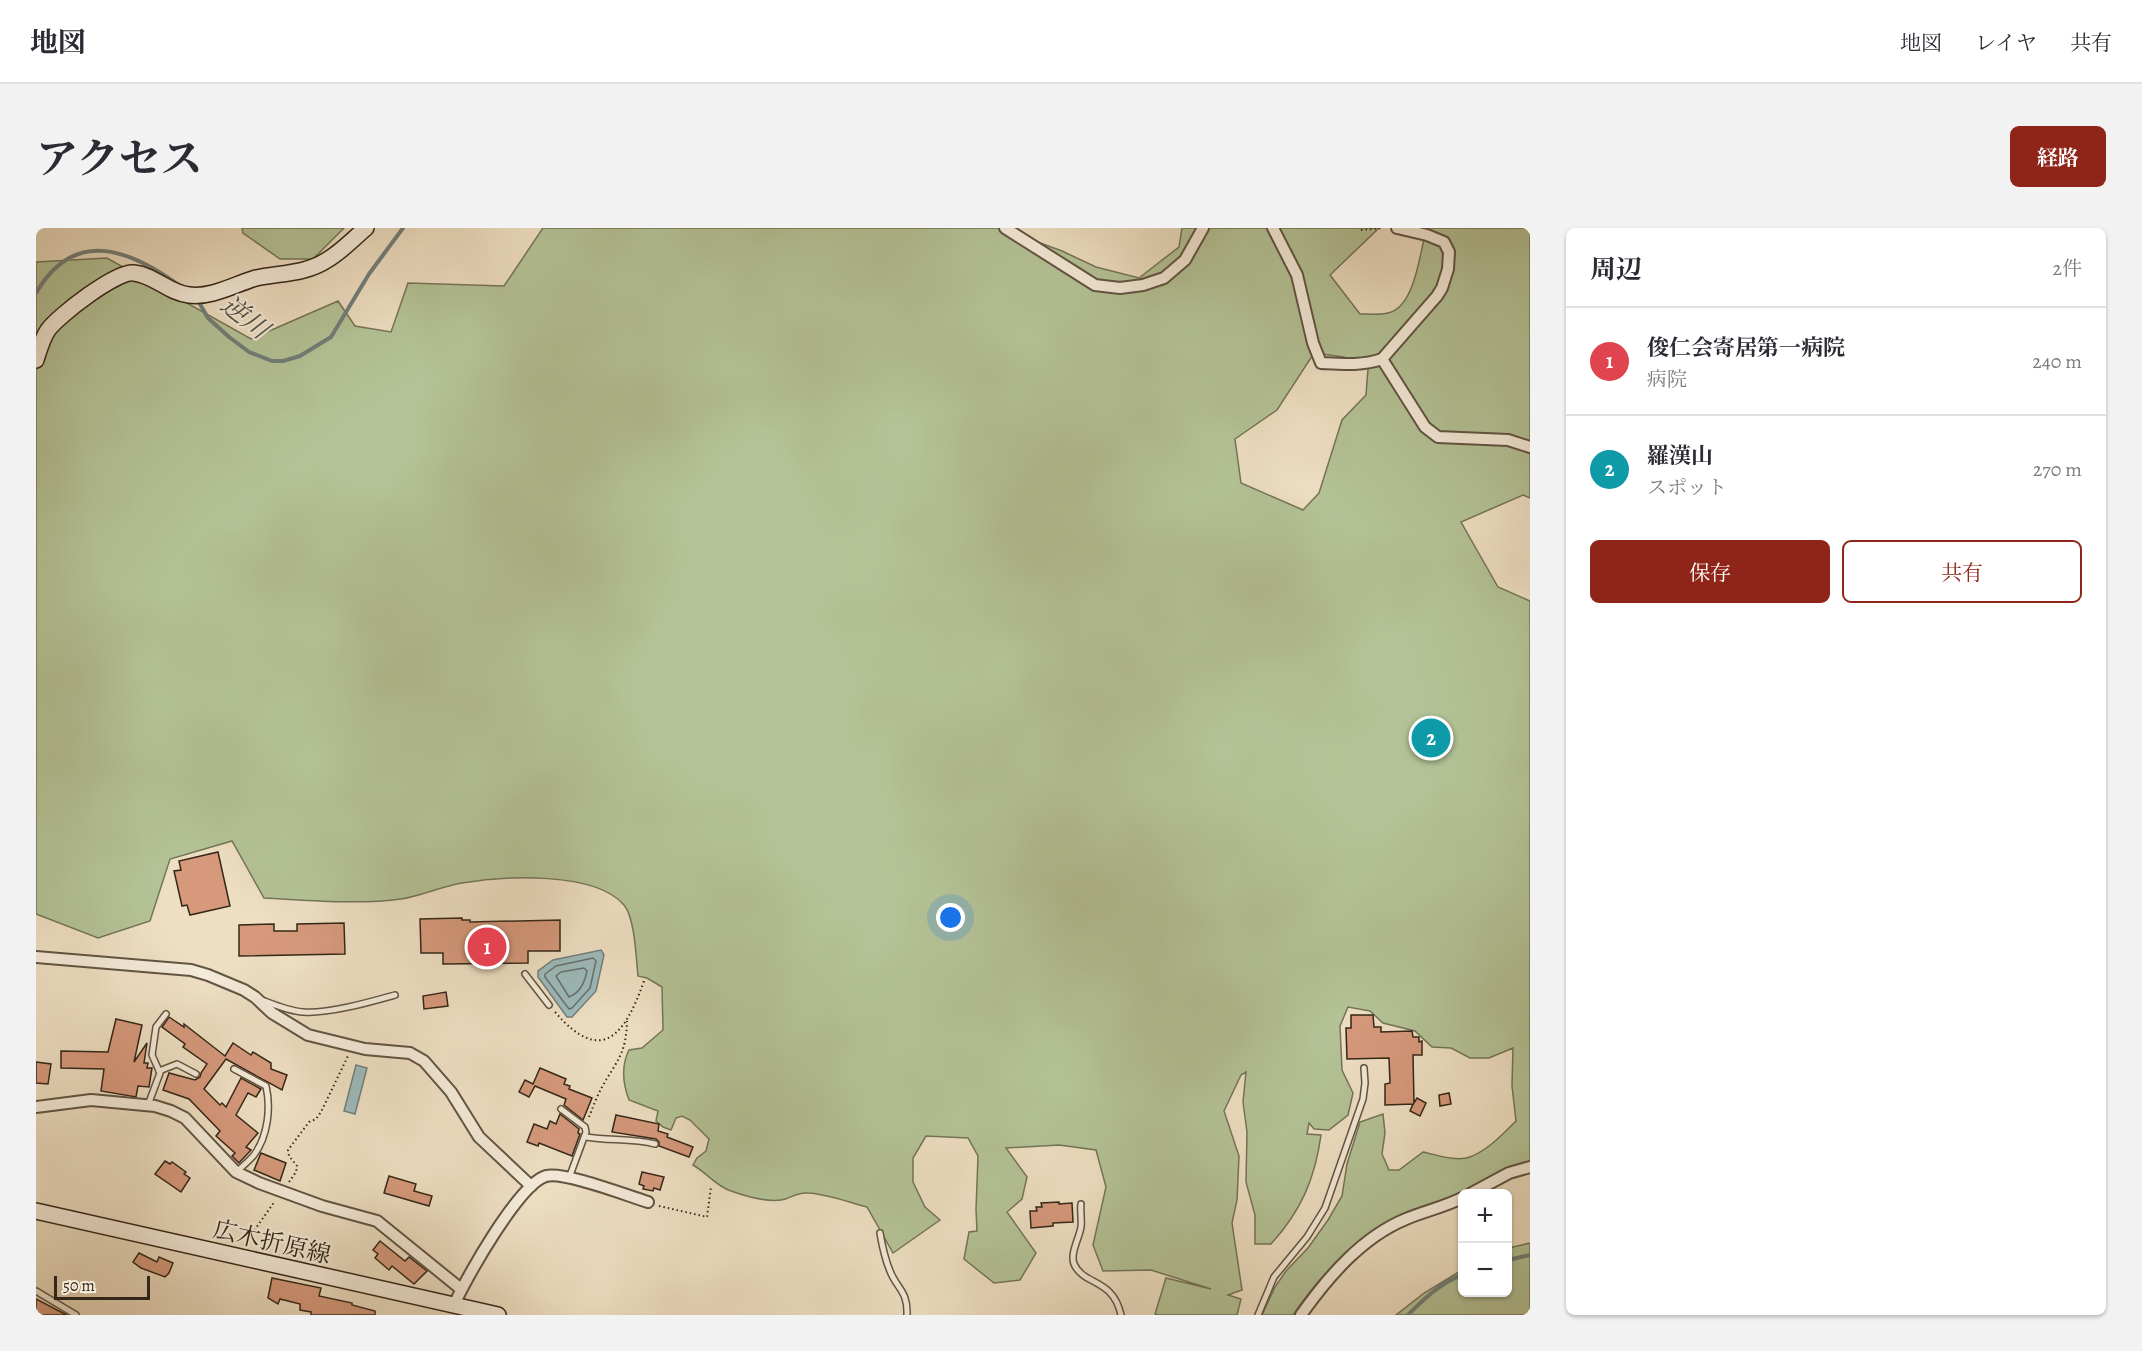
<!DOCTYPE html>
<html lang="ja">
<head>
<meta charset="utf-8">
<style>
	:root { --surface:#fff; --page:#f2f2f3; --text:#2b2b33; --muted:#7c7c81; --line:#e1e1e2; --accent:#8f2418 }
	body { margin:0; font-family:Alegreya,"Noto Serif JP",serif; background:var(--page); color:var(--text) }
	.controls { position:absolute; right:18px; bottom:18px; display:grid; overflow:hidden; border-radius:9px; box-shadow:0 2px 4px #0004 }
	.controls button { width:54px; height:54px; display:grid; place-items:center; padding:0; border:0; border-bottom:2px solid var(--line); background:var(--surface); color:var(--text); font:30px sans-serif }
	.scale { position:absolute; left:18px; bottom:15px; width:96px; box-sizing:border-box; padding-left:6px; border:3px solid #342718; border-top:0; font-size:16px; line-height:21px; white-space:nowrap; color:#342718; -webkit-text-stroke:4px #f4ead8; paint-order:stroke }
	.you { position:absolute; left:915px; top:690px; width:21px; height:21px; margin:-15px; border:4px solid #fff; border-radius:50%; background:#1a73e8; box-shadow:0 0 0 9px #1a73e833 }
	.badge { display:grid; place-items:center; width:39px; height:39px; border-radius:50%; background:var(--accent); color:#fff; font-size:20px; font-weight:700 }
	.pin { position:absolute; translate:-50% -50%; border:3px solid #fff; box-shadow:0 2px 6px #0006 }
	.list { margin:0; padding:0; list-style:none }
	h2 { display:flex; justify-content:space-between; align-items:center; height:78px; margin:0; padding:0 24px; font-size:26px }
	h2 small { font-size:20px; font-weight:400; color:var(--muted) }
	.list li { display:grid; grid-template-columns:39px 1fr auto; gap:18px; align-items:center; box-sizing:border-box; height:108px; padding:0 24px; border-top:2px solid var(--line) }
	.list b { display:block; font-size:22px; white-space:nowrap }
	.list p { margin:0; font-size:20px; white-space:nowrap; color:var(--muted) }
	.list em { font-size:20px; font-style:normal; color:var(--muted) }
	.actions { display:flex; gap:12px; padding:18px 24px }
	.actions a { flex:1; padding:14px 0; border:2px solid var(--accent); border-radius:9px; text-align:center; font-size:21px; color:var(--accent) }
	.actions .main { background:var(--accent); color:#fff }
	.map { position:relative; flex:none; width:1494px; height:1087px; overflow:hidden; border-radius:9px }
	header { display:flex; align-items:center; gap:36px; box-sizing:border-box; height:84px; padding:0 30px; background:var(--surface); border-bottom:2px solid var(--line) }
	header strong { font-size:28px }
	nav { display:flex; gap:33px; margin-inline-start:auto; font-size:21px }
	.intro { display:flex; align-items:center; justify-content:space-between; box-sizing:border-box; height:144px; padding:0 36px }
	h1 { margin:0; font-size:42px }
	.button { padding:15px 27px; border-radius:9px; background:var(--accent); color:#fff; font-size:21px; font-weight:700 }
	main { display:flex; gap:36px; padding:0 36px }
	aside { flex:1; background:var(--surface); border-radius:9px; box-shadow:0 2px 4px #0004 }
	.map>svg:first-child { display:block }
	.green { fill:#b4c397; stroke:#747558; stroke-width:1.5; fill-rule:evenodd }
	.water { fill:#9cbabc; stroke:#727f7a; stroke-width:1.5 }
	.lines { fill:none; stroke-linecap:round; stroke-linejoin:round }
	.shore { stroke:#68706a; stroke-width:1.5 }
	.stream { stroke:#727f7a; stroke-width:4 }
	.building { fill:#d6997c; stroke:#342718; stroke-width:1.5 }
	.lane-casing { stroke:#625543; stroke-width:8 }
	.street-casing { stroke:#625543; stroke-width:14 }
	.secondary-casing { stroke:#342718; stroke-width:18 }
	.path { stroke:#342718; stroke-width:2; stroke-dasharray:1.5 3; stroke-linecap:butt }
	.lane { stroke:#f4ead8; stroke-width:5 }
	.street { stroke:#f4ead8; stroke-width:10 }
	.secondary { stroke:#f4ead8; stroke-width:15 }
	.labels { text-anchor:middle; dominant-baseline:central; stroke-width:4.5; stroke-linejoin:round; paint-order:stroke }
	.street-label { font-size:24px; fill:#342718; stroke:#f4ead8 }
	.water-label { font-size:26px; font-style:italic; fill:#535349; stroke:#f4ead8 }
</style>
</head>
<body>
<header>
<strong>地図</strong>
<nav><a>地図</a><a>レイヤ</a><a>共有</a></nav>
</header>
<div class="intro"><h1>アクセス</h1><a class="button">経路</a></div>
<main>
<div class="map">
<svg width="1494" height="1087" viewBox="0 0 1494 1087">
	<rect width="100%" height="100%" fill="#eedfc3"/>
	<filter id="stains"><feTurbulence type="fractalNoise" baseFrequency=".00333" numOctaves="4"/><feColorMatrix values="0 0 0 0 .2 0 0 0 0 .09 0 0 0 0 .02 0 0 0 .5 -.17"/></filter>
	<radialGradient id="worn" r=".72"><stop offset=".6" stop-color="#630" stop-opacity="0"/><stop offset="1" stop-color="#630" stop-opacity=".3"/></radialGradient>
	<g class="green">
		<polygon points="206,0 308,0 277,31 244,31 207,5"/>
		<path d="M507,0h457l62,23 34,16 43,11 40,-31 3,-19h197l-49,47 30,39c9,0 19,1 28,-1 25,-5 31,-53 36,-74l-30,-11h136v270l-7,-3 -62,27 37,65 32,14v559l-6,5c-28,13 -55,26 -84,37 -17,7 -37,10 -52,20 -39,23 -70,56 -95,93h-31l13,-28 11,-16 22,-23 20,-28 14,-24 5,-32 13,-42 23,-8 2,19 -3,21 7,16h10l24,-18c14,3 34,10 47,5 18,-7 33,-23 46,-36l-4,-35 1,-38 -24,10h-19l-19,-10 -19,-1 -17,-16 -32,-8 -13,-12 -22,-4 -8,19 2,44 11,23 -5,22 -19,15 -15,-1 -5,-6 -2,11 14,1c-6,44 -20,76 -50,109h-16v-29l-9,-33 1,-50 -4,-30 3,-30 -5,3 -17,36 15,45 -2,44 -5,23 10,67 -14,5 13,4 -4,16h-78l-4,-1 11,-36 45,11 -60,-19 -48,1 -10,-26 13,-58 -10,-37 -37,-5 -53,3 21,29 -5,22 -15,13 29,41 -16,27 -26,3 -30,-24 5,-27 8,-1 -1,-21 2,-54 -10,-18 -42,-2 -13,22v24l12,25 15,13 -47,33 -26,-46c-19,-5 -40,-13 -59,-14 -13,-1 -17,6 -27,7 -15,2 -36,-4 -50,-9 -15,-5 -24,-18 -38,-26l4,-7 9,-7 3,-12 -19,-19 -8,-4 -6,2 -5,12 -8,-3 -7,-6 2,-10 -29,-11c-6,-16 -8,-34 0,-50l13,-2 21,-18 -1,-43 -15,-9 -9,-2c-2,-18 -3,-58 -14,-71 -29,-34 -121,-29 -162,-22 -20,3 -40,13 -61,16 -43,6 -94,1 -137,-1l-32,-57 -62,18 -20,62 -52,17 -62,-24v-652l71,-4 144,81 87,-38 17,25 36,6 17,-49 96,3zM1278,125l30,4 24,12 -2,26 -24,25 -23,73 -16,17 -62,-27 -6,-44 42,-29z"/>
		<polygon points="1494,1015 1494,1087 1360,1087 1388,1065 1426,1042 1426,1064 1472,1064 1472,1020"/>
	</g>
	<g class="water">
		<polygon points="565,722 568,727 560,763 536,789 531,789 502,749 502,743 517,732"/>
		<polygon points="320,837 331,840 319,886 308,883"/>
	</g>
	<g class="lines">
		<g class="shore">
			<polygon points="557,730 560,733 554,760 536,780 533,781 509,749 509,746 520,738"/>
			<path d="M548,740l3,3c-2,10 -7,22 -18,26l-13,-21 5,-4z"/>
		</g>
		<g class="stream">
			<path d="M0,65c38,-65 92,-45 144,-7"/>
			<polyline points="161,71 172,90 193,109 213,124 236,133 247,133 264,128 295,109 333,46 367,0"/>
			<polyline points="1472,1032 1494,1027"/>
			<path d="M1372,1087c16,-16 32,-32 54,-40"/>
		</g>
	</g>
	<g class="building">
		<polygon points="182,624 194,678 154,687 151,677 146,678 138,643 145,642 143,633"/>
		<polygon points="426,690 426,692 434,692 434,694 524,692 524,723 492,723 492,735 407,736 407,725 385,725 384,691"/>
		<polygon points="308,695 309,726 203,728 203,697 238,696 238,703 261,703 261,696"/>
		<polygon points="410,764 412,778 388,781 387,768"/>
		<polygon points="1315,787 1337,787 1338,799 1345,799 1345,804 1376,803 1377,809 1383,809 1383,814 1386,813 1386,827 1377,827 1378,875 1381,870 1390,875 1384,888 1374,883 1377,876 1349,877 1349,856 1354,855 1353,830 1311,831 1310,800 1315,800"/>
		<polygon points="133,789 148,799 148,796 189,828 197,815 215,827 217,824 235,835 235,841 251,847 246,862 190,831 168,861 184,877 186,875 190,879 205,850 225,861 220,869 212,865 200,887 222,905 210,919 215,922 203,935 196,928 199,925 180,908 184,903 153,871 127,862 133,845 159,852 164,849 165,845 171,836 147,819 149,816 126,799"/>
		<polygon points="80,791 106,797 98,834 111,815 108,835 112,835 111,840 116,840 113,859 102,858 100,869 65,863 68,841 25,840 25,823 72,824"/>
		<polygon points="0,834 15,836 12,856 0,855"/>
		<polygon points="504,840 530,851 528,856 534,858 533,861 556,870 547,892 528,877 530,871 499,858 493,869 483,864 489,852 497,856"/>
		<polygon points="1413,865 1415,876 1404,878 1403,867"/>
		<polygon points="524,886 543,901 542,905 544,906 536,928 503,915 502,918 491,914 498,896 511,901 514,893 520,896"/>
		<polygon points="580,887 623,896 622,903 632,906 631,909 657,919 653,929 623,918 623,914 620,911 576,904"/>
		<polygon points="225,925 250,935 244,953 218,942"/>
		<polygon points="129,933 134,936 136,934 150,944 148,946 154,950 145,964 119,946"/>
		<polygon points="606,944 628,949 624,962 618,960 617,963 607,961 608,958 603,956"/>
		<polygon points="353,948 380,956 378,963 396,968 393,978 348,965"/>
		<polygon points="1023,974 1023,976 1036,975 1037,994 1017,995 1017,998 995,1000 994,983 1001,983 1000,979 1006,979 1005,975"/>
		<polygon points="344,1013 369,1033 373,1029 391,1043 378,1056 356,1038 353,1042 339,1030 342,1026 337,1022"/>
		<polygon points="103,1025 121,1034 123,1029 137,1035 133,1045 129,1049 105,1040 97,1034"/>
		<polygon points="236,1050 285,1060 283,1068 316,1075 316,1077 339,1083 339,1087 275,1087 275,1084 264,1082 264,1076 244,1071 242,1076 232,1070"/>
		<polygon points="0,1071 21,1082 31,1087 0,1087"/>
	</g>
	<g class="lines">
		<g class="lane-casing">
			<g id="lane">
				<polyline points="489,746 513,777"/>
				<path d="M226,772c13,5 27,11 41,12 25,2 67,-10 92,-17"/>
				<path d="M198,841l32,17c5,22 2,50 -12,69 -5,6 -12,12 -18,17"/>
				<polyline points="123,843 141,836 160,846"/>
				<polyline points="112,877 124,845 116,827 120,799 130,786"/>
				<polyline points="525,881 549,899 550,904 533,950"/>
				<path d="M550,909c23,4 46,1 69,7"/>
				<path d="M1045,976c-1,8 1,15 0,23 -2,12 -11,26 -7,37 10,22 39,14 47,51"/>
				<path d="M844,1005c2,12 5,26 10,38 7,18 18,20 17,44"/>
				<polyline points="0,1063 40,1087"/>
				<polyline points="1222,1087 1238,1049 1271,1009 1289,980 1327,871 1329,855 1328,840"/>
			</g>
		</g>
		<g class="street-casing">
			<g id="street">
				<polyline points="969,0 1059,57 1084,60 1107,57 1128,50 1149,32 1167,0"/>
				<path d="M1237,0l24,47 16,68 8,20c20,1 41,3 61,-4l55,-63 5,-8 6,-19 1,-17 -5,-10 -17,-7 -30,-7"/>
				<polyline points="1346,131 1389,199 1402,209 1472,212 1494,219"/>
				<polyline points="0,729 155,742 172,747 208,762 219,769 236,785 272,807 329,821 374,825 388,833 415,864 443,909 495,958"/>
				<polyline points="0,879 55,872 119,878 135,883 149,890 200,944 223,955 286,978 341,993 425,1061"/>
				<polyline points="1434,966 1473,945 1494,939"/>
				<path d="M418,1077c12,-27 65,-121 92,-129 18,-5 82,20 102,26"/>
				<path d="M1265,1087c27,-38 61,-78 105,-96 19,-8 38,-12 56,-21"/>
			</g>
		</g>
		<g class="secondary-casing">
			<g id="secondary">
				<path d="M0,132c3,-10 6,-21 12,-30 10,-14 69,-60 86,-57 20,2 35,20 55,22 23,3 46,-11 67,-17 23,-5 50,-4 71,-18 14,-8 26,-21 39,-32"/>
				<polyline points="0,983 462,1087"/>
			</g>
		</g>
		<g class="path">
			<polyline points="1325,2 1346,0"/>
			<path d="M519,784c48,56 71,20 89,-31"/>
			<path d="M553,889c4,-10 8,-21 13,-30 15,-27 24,-32 25,-66"/>
			<polyline points="253,954 260,944 261,938 253,928 252,922 273,894 280,891 285,884 312,828"/>
			<polyline points="623,978 671,989 675,959"/>
			<polyline points="208,1017 239,973"/>
		</g>
		<use href="#lane" class="lane"/>
		<use href="#street" class="street"/>
		<use href="#secondary" class="secondary"/>
	</g>
	<g class="labels">
		<g class="street-label">
			<text transform="translate(236 1014) rotate(13)">広木折原線</text>
		</g>
		<g class="water-label">
			<text transform="translate(209 89) rotate(38)">逆川</text>
		</g>
	</g>
	<rect width="100%" height="100%" filter="url(#stains)"/>
	<rect width="100%" height="100%" fill="url(#worn)"/>
</svg>
<div class="controls">
<button>+</button>
<button>−</button>
</div>
<div class="scale">50 m</div>
<div class="you"></div>
<div class="pin badge" style="left:451px;top:719px;background:#e0444e">1</div>
<div class="pin badge" style="left:1395px;top:510px;background:#0f9aa8">2</div>
</div>
<aside>
<h2>周辺<small>2件</small></h2>
<ul class="list">
<li><span class="badge" style="background:#e0444e">1</span><div><b>俊仁会寄居第一病院</b><p>病院</p></div><em>240 m</em></li>
<li><span class="badge" style="background:#0f9aa8">2</span><div><b>羅漢山</b><p>スポット</p></div><em>270 m</em></li>
</ul>
<div class="actions"><a class="main">保存</a><a>共有</a></div>
</aside>
</main>
</body>
</html>
